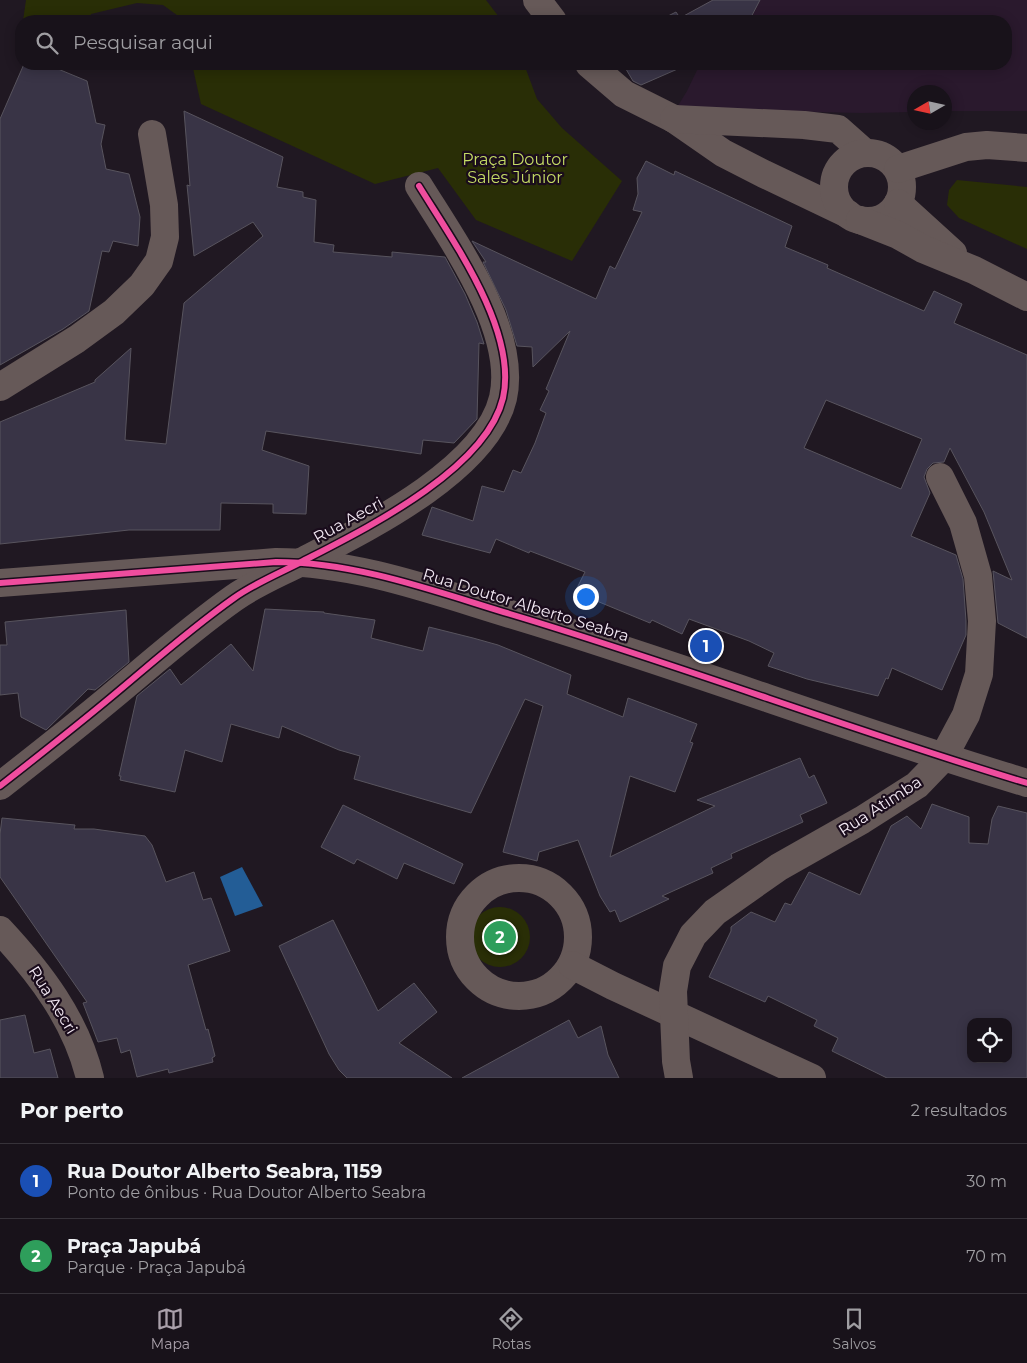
<!DOCTYPE html>
<html lang="pt">
<head>
<meta charset="utf-8">
<style>
	:root { --surface:#18121a; --page:#252027; --text:#f1f3f6; --muted:#9f9ea2; --line:#363239; --accent:#a9a0aa }
	body { margin:0; font-family:Montserrat,sans-serif; background:var(--page); color:var(--text) }
	.controls { position:absolute; right:15px; bottom:15px; display:grid; overflow:hidden; border-radius:10px; box-shadow:0 2px 12px #0003 }
	.controls button { width:45px; height:45px; display:grid; place-items:center; padding:0; border:0; border-bottom:1px solid var(--line); background:var(--surface); color:var(--text); font:25px sans-serif }
	.compass { position:absolute; left:907px; top:85px; width:45px; height:45px; border-radius:50%; background:var(--surface); box-shadow:0 2px 12px #0003; rotate:261deg }
	.you { position:absolute; left:585px; top:596px; width:18px; height:18px; margin:-12px; border:4px solid #fff; border-radius:50%; background:#1a73e8; box-shadow:0 0 0 8px #1a73e833 }
	.badge { display:grid; place-items:center; width:32px; height:32px; border-radius:50%; background:var(--accent); color:#fff; font-size:16px; font-weight:700 }
	.pin { position:absolute; translate:-50% -50%; border:2px solid #fff; box-shadow:0 1px 5px #0006 }
	.list { margin:0; padding:0; list-style:none }
	h2 { display:flex; justify-content:space-between; align-items:center; height:65px; margin:0; padding:0 20px; font-size:21px }
	h2 small { font-size:16px; font-weight:400; color:var(--muted) }
	.list li { display:grid; grid-template-columns:32px 1fr auto; gap:15px; align-items:center; box-sizing:border-box; height:75px; padding:0 20px; border-top:1px solid var(--line) }
	.list b { display:block; font-size:19px; white-space:nowrap }
	.list p { margin:0; font-size:16px; white-space:nowrap; color:var(--muted) }
	.list em { font-size:16px; font-style:normal; color:var(--muted) }
	.icon { flex:none; width:28px; height:28px; fill:none; stroke:currentColor; stroke-width:2; stroke-linecap:round; stroke-linejoin:round }
	.map { position:relative; flex:none; width:1027px; height:1078px; overflow:hidden }
	.search { position:absolute; background:var(--surface); box-shadow:0 2px 12px #0003; left:15px; right:15px; top:15px; height:55px; display:flex; align-items:center; gap:12px; box-sizing:border-box; padding:0 18px; border-radius:20px; color:var(--muted); font-size:19px }
	.sheet { height:215px; background:var(--surface) }
	nav { display:flex; justify-content:space-around; align-items:center; box-sizing:border-box; height:70px; border-top:1px solid var(--line); background:var(--surface); font-size:14px; color:var(--muted) }
	nav a { display:grid; justify-items:center; gap:2px }
	nav .on { color:var(--accent) }
	.map>svg:first-child { display:block }
	.built { fill:#2a192d }
	.green { fill:#292e06 }
	.water { fill:#235d96 }
	.building { fill:#393446; stroke:#58545e; fill-rule:evenodd }
	.lines { fill:none; stroke-linecap:round; stroke-linejoin:round }
	.street { stroke:#665958; stroke-width:28 }
	.cycleway-casing { stroke:#1a0c1c; stroke-width:9 }
	.cycleway { stroke:#ef4d9e; stroke-width:6 }
	.labels { text-anchor:middle; dominant-baseline:central; stroke-width:4.5; stroke-linejoin:round; paint-order:stroke }
	.park-label { font-size:16px; fill:#c5dc65; stroke:#1a0c1c }
	.street-label { font-size:16px; fill:#f3e9f4; stroke:#1a0c1c }
</style>
</head>
<body>
<div class="map">
<svg width="1027" height="1078" viewBox="0 0 1027 1078">
	<rect width="100%" height="100%" fill="#201822"/>
	<polygon class="built" points="732,0 1027,0 1027,111 945,111 944,92 914,92 914,112 861,113 676,109 687,91 700,64 1006,64 1006,21 721,21"/>
	<g class="green">
		<polygon points="26,0 486,0 502,21 182,21 181,18 163,5 137,3 91,14 89,21 23,21"/>
		<polygon points="192,64 524,64 537,99 562,128 622,181 572,261 476,220 438,168 375,184 201,104"/>
		<polygon points="957,180 1027,187 1027,249 959,218 947,205 949,190"/>
		<circle cx="500" cy="937" r="30"/>
	</g>
	<polygon class="water" points="242,867 263,906 235,916 220,877"/>
	<g class="building">
		<polygon points="713,0 760,0 749,21 658,21 676,12 680,18"/>
		<polygon points="24,64 46,64 87,81 96,123 105,125 101,144 106,169 129,174 140,217 138,246 113,241 109,252 102,251 89,311 63,329 0,365 0,119"/>
		<polygon points="623,64 689,64 641,85 633,81"/>
		<polygon points="184,111 283,157 277,187 303,192 303,197 316,200 314,242 334,245 333,252 392,257 392,252 445,257 465,294 477,322 484,344 479,343 477,419 454,443 423,440 421,454 266,431 262,450 309,466 306,514 273,513 273,504 221,503 220,530 129,530 0,544 0,422 95,382 95,380 131,348 125,440 166,444 184,303 263,236 253,222 194,256 187,185 190,186"/>
		<path d="M646,161l28,14 1,-4 117,55 -7,21 43,18 -1,3 97,43 10,-20 28,13 -8,19 73,32v283l-29,-15 -5,-52 19,9 -28,-68 -34,-64 -6,14 -11,1 -6,6 -3,8 6,16 -19,43 45,19 7,24 3,42v14l-24,55 -50,-22 -4,11 -2,-1 -8,18 -71,-17 -39,-13 6,-13 -25,-12 -60,-22 -7,15 -30,-14 -2,3 -75,-31 10,-20 -55,-21 -1,2 -33,-14 -6,14 -68,-18 10,-28 41,14 9,-35 22,6 9,-22 8,3 14,-30 11,-30 -6,-3 9,-19 -3,-2 24,-58 -37,36 -1,-20 -15,-1 -11,-36 -23,-48h3l-14,-21 124,58 14,-33 5,3 27,-57 -9,-2 5,-16 -1,-16zM826,400l96,39 -21,50 -97,-41z"/>
		<polygon points="265,609 324,612 324,613 375,620 371,638 423,651 429,627 473,638 498,645 571,675 567,694 623,717 628,698 697,724 690,742 693,743 675,792 630,776 610,857 715,806 697,800 800,758 809,778 814,775 827,803 800,815 803,822 731,854 732,858 711,868 713,873 662,896 669,899 620,922 615,910 610,912 600,896 578,840 539,852 537,861 503,852 543,706 525,699 471,813 354,779 360,756 339,750 282,726 279,738 231,724 222,762 185,750 175,792 120,780 121,776 119,776 137,696 170,669 181,685 231,644 253,671"/>
		<polygon points="126,610 129,662 95,690 88,689 46,730 21,717 18,693 0,695 0,645 7,645 5,622"/>
		<path d="M932,804l37,13v26l19,1 4,-25 6,-13 29,7v265h-140l-55,-27 6,-13 -24,-12 3,-6 -49,-24 -3,6 -56,-25 22,-46v-4l20,-15 24,10 10,-19 6,2 18,-33 51,23 31,-69 16,-10 14,13zM971,1022h37v37h-37z"/>
		<polygon points="343,805 463,864 454,884 404,863 397,879 357,859 354,864 321,847"/>
		<polygon points="2,818 75,825 74,829 94,829 145,836 152,845 166,882 194,872 203,900 211,898 230,951 188,965 206,1030 208,1029 215,1056 212,1058 213,1062 169,1073 168,1069 137,1077 130,1050 121,1053 117,1038 98,1042 83,1003 87,1002 0,877 0,834"/>
		<polygon points="333,920 378,1011 414,983 437,1012 399,1043 452,1078 347,1078 339,1070 329,1054 279,946"/>
		<polygon points="25,1015 34,1053 50,1049 58,1078 0,1078 0,1020"/>
		<polygon points="569,1020 578,1038 601,1026 608,1055 619,1078 462,1078"/>
	</g>
	<g class="lines">
		<g class="street">
			<polyline points="537,0 553,21"/>
			<polyline points="589,64 624,94 674,119 723,153 764,174 848,214"/>
			<polyline points="674,119 804,125 838,129 864,152"/>
			<circle cx="868" cy="187" r="34"/>
			<polyline points="898,169 966,147 987,145 1027,148"/>
			<polyline points="898,203 953,253"/>
			<polyline points="860,220 898,235 923,249 974,270 1027,297"/>
			<polyline points="0,387 77,339 114,312 142,285 159,261 165,237 164,205 152,134"/>
			<path d="M0,583l276,-21c80,0 158,29 234,52 174,52 343,117 517,169"/>
			<path d="M0,786c37,-29 74,-58 110,-88 41,-34 80,-69 124,-100 21,-15 46,-25 69,-37 62,-32 183,-91 200,-163 15,-67 -50,-157 -84,-212"/>
			<circle cx="519" cy="937" r="59"/>
			<path d="M0,930c40,43 76,90 90,148"/>
			<polyline points="572,965 613,986 812,1078"/>
			<polyline points="679,1078 676,1061 673,991 677,966 693,935 715,912 779,867 862,820 917,785 943,758 966,715 979,674 982,621 978,576 963,523 940,477"/>
		</g>
		<g class="cycleway-casing">
			<g id="cycleway">
				<path d="M0,583l276,-21c80,0 158,29 234,52 174,52 343,117 517,169"/>
				<path d="M0,786c37,-29 74,-58 110,-88 41,-34 80,-69 124,-100 21,-15 46,-25 69,-37 62,-32 183,-91 200,-163 15,-67 -50,-157 -84,-212"/>
			</g>
		</g>
		<use href="#cycleway" class="cycleway"/>
	</g>
	<g class="labels">
		<g class="park-label">
			<text x="515" y="159">Praça Doutor<tspan x="515" dy="18">Sales Júnior</tspan></text>
		</g>
		<g class="street-label">
			<text transform="translate(348 520) rotate(-29)">Rua Aecri</text>
			<text transform="translate(526 605) rotate(17)">Rua Doutor Alberto Seabra</text>
			<text transform="translate(880 806) rotate(-33)">Rua Atimba</text>
			<text transform="translate(53 1000) rotate(58)">Rua Aecri</text>
		</g>
	</g>
</svg>
<div class="controls">
<button><svg class="icon" aria-label="locate" viewBox="0 0 24 24"><circle cx="12" cy="12" r="6"/><path d="M12 2v4M12 18v4M2 12h4M18 12h4"/></svg></button>
</div>
<svg class="compass" viewBox="-18 -18 36 36"><path d="M0-13l5 13h-10z" fill="#e53935"/><path d="M0 13l5-13h-10z" fill="#9f9ea2"/></svg>
<div class="you"></div>
<div class="pin badge" style="left:706px;top:646px;background:#1a4fb4">1</div>
<div class="pin badge" style="left:500px;top:937px;background:#2e9e5b">2</div>
<div class="search"><svg class="icon" aria-label="search" viewBox="0 0 24 24"><circle cx="10" cy="10" r="6"/><path d="M15 15l6 6"/></svg>Pesquisar aqui</div>
</div>
<section class="sheet">
<h2>Por perto<small>2 resultados</small></h2>
<ul class="list">
<li><span class="badge" style="background:#1a4fb4">1</span><div><b>Rua Doutor Alberto Seabra, 1159</b><p>Ponto de ônibus · Rua Doutor Alberto Seabra</p></div><em>30 m</em></li>
<li><span class="badge" style="background:#2e9e5b">2</span><div><b>Praça Japubá</b><p>Parque · Praça Japubá</p></div><em>70 m</em></li>
</ul>
</section>
<nav>
<a class="on"><svg class="icon" aria-label="map" viewBox="0 0 24 24"><path d="M3 6l6-2 6 2 6-2v14l-6 2-6-2-6 2zM9 4v14M15 6v14"/></svg>Mapa</a>
<a><svg class="icon" aria-label="directions" viewBox="0 0 24 24"><path d="M12 3l9 9-9 9-9-9zM9 14v-3h6M13 9l2 2-2 2"/></svg>Rotas</a>
<a><svg class="icon" aria-label="saved" viewBox="0 0 24 24"><path d="M7 4h10v16l-5-4-5 4z"/></svg>Salvos</a>
</nav>
</body>
</html>
